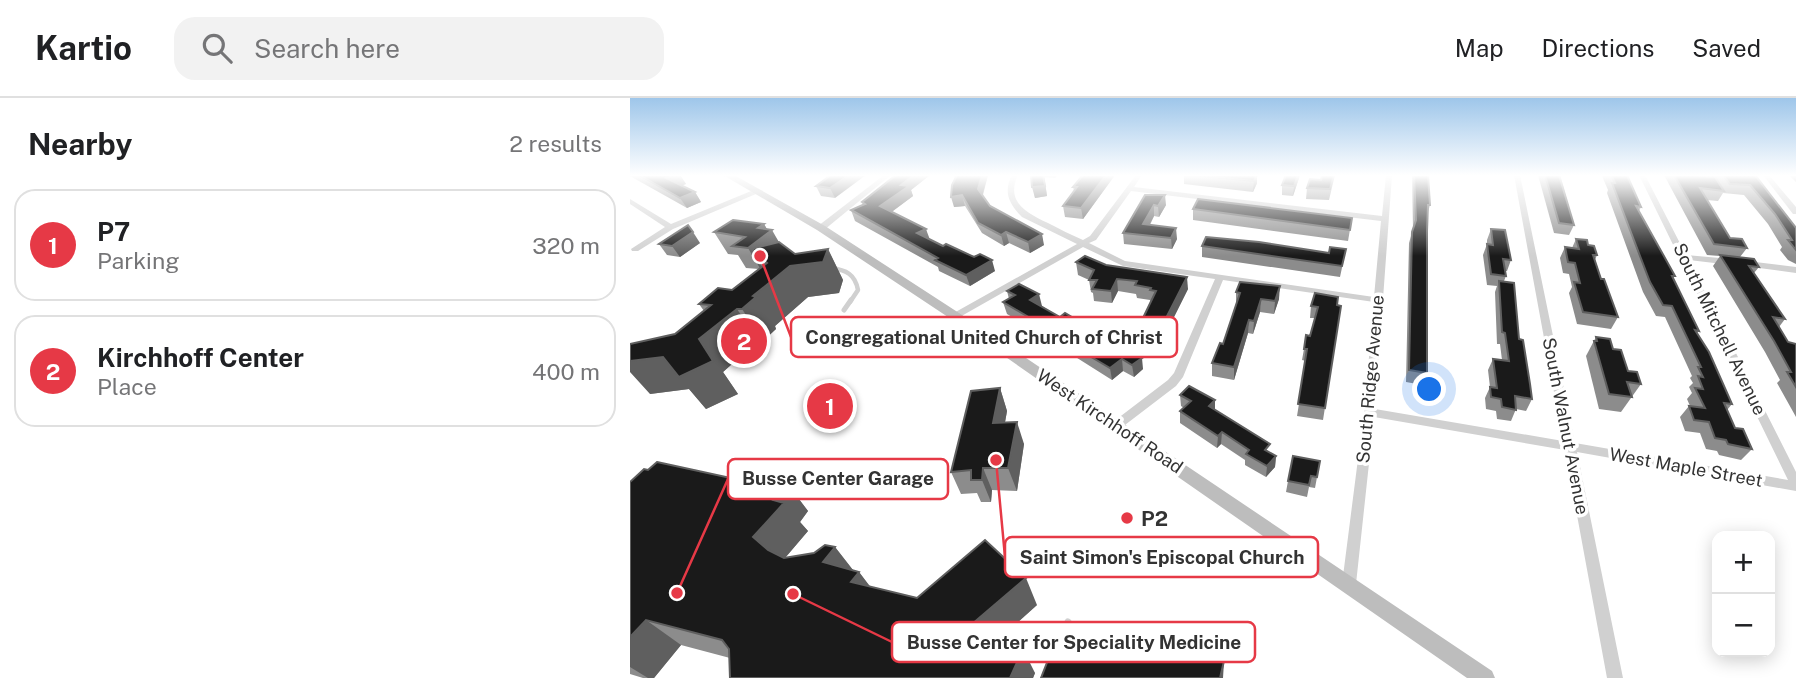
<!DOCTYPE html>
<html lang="en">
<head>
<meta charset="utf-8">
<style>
	:root { --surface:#fff; --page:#f2f2f2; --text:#202124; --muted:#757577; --line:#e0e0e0; --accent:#e63946 }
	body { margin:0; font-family:"Public Sans",sans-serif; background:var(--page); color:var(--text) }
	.controls { position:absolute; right:21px; bottom:21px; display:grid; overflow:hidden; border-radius:14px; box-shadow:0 4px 18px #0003 }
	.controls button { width:63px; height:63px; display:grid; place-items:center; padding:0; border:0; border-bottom:2px solid var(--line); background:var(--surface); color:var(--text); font:35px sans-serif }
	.you { position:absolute; left:800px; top:292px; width:24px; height:24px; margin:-18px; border:5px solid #fff; border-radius:50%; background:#1a73e8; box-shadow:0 0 0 10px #1a73e833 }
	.badge { display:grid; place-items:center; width:46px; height:46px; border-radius:50%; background:var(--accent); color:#fff; font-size:23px; font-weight:700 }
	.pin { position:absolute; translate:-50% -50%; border:4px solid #fff; box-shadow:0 2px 7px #0006 }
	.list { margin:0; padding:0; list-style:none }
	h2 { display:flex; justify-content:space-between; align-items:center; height:91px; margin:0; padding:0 28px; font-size:30px }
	h2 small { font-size:23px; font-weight:400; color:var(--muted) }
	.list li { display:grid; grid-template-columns:46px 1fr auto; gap:21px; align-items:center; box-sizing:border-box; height:112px; margin:0 14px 14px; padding:0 14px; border:2px solid var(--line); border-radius:21px }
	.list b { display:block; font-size:26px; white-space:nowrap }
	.list p { margin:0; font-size:23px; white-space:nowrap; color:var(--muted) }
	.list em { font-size:23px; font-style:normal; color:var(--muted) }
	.icon { flex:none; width:38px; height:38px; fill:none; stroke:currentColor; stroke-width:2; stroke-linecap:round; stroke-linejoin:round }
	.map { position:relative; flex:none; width:1166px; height:580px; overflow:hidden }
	header { display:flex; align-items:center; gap:42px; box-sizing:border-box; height:98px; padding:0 35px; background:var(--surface); border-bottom:2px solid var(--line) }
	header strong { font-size:33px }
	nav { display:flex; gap:38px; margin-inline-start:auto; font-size:24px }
	.search { width:490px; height:63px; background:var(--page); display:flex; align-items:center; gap:18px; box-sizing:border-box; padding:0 24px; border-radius:21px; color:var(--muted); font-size:26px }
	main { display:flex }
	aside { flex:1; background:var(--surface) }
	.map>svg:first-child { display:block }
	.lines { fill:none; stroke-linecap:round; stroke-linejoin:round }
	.service-far2 { stroke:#d0d0d0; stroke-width:4.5 }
	.service-far1 { stroke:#d0d0d0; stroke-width:5 }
	.service { stroke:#d0d0d0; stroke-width:7 }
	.minor { fill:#d0d0d0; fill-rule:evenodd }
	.secondary { fill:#bdbdbd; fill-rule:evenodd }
	.wall { fill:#8c8c8c }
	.shaded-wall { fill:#5f5f5f }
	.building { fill:#1a1a1a; stroke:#5f5f5f; stroke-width:2 }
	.poi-dot { fill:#e63946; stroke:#fff; stroke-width:2.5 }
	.labels { text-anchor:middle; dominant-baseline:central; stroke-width:7; stroke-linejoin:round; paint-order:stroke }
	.street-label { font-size:18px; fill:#333; stroke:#fff }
	.near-poi-label { font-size:21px; font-weight:bold; fill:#333; stroke:#fff; text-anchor:start }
	.leader { fill:none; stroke:#e63946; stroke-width:2.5 }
	.callout-dot { fill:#e63946; stroke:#fff; stroke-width:2.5 }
	.callout { fill:#fff; stroke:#e63946; stroke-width:2.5 }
	.callout-label { font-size:19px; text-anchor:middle; font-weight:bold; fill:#333 }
</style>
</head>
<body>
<header>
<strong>Kartio</strong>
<div class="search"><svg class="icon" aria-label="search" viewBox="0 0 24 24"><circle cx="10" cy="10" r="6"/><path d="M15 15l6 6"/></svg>Search here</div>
<nav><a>Map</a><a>Directions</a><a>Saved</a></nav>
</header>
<main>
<aside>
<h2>Nearby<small>2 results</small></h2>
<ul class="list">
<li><span class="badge">1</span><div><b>P7</b><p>Parking</p></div><em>320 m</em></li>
<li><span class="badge">2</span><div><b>Kirchhoff Center</b><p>Place</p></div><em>400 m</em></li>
</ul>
</aside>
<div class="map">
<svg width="1166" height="580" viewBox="0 0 1166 580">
	<rect width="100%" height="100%" fill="#fff"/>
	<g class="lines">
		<path class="service-far2" d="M201,170c15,2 24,6 27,22l-8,12"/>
		<polyline class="service-far1" points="214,212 221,202"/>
		<polyline class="service" points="414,580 438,524"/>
		<g class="minor">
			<polygon points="254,77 261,77 194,132 188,132 188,128"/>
			<path d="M382,77h6c-13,27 9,38 30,48 12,6 23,12 35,17l7,-4 46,-61h6l-8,12 248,29 4,-41h6l-17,234 188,32 -49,-266h6l55,268 213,37 -149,-305h6l41,80 45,4 4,3 -4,3 -42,-5 107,212v19l-219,-39 46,226h-16l-42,-228 -191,-33 -18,167 -2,4 -5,2 -5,-2 -2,-4 22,-172 10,-110 -151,-22 -40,97 -7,9 -55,42h-8l-2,-3 2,-3 55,-42 6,-7 41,-94 -92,-13 -40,-19 -125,71h-6l-2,-2 2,-2 125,-70 -55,-27c-13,-13 -19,-25 -10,-42zM501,93l250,30 -7,76 -249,-36 -36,-18 7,-3z"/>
			<polygon points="1133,77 1139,77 1166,109 1166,116 1163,116"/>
			<polygon points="126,91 133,93 43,131 8,153 2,153 1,151 35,129 0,106 0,101 41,126"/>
			<polygon points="1117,163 1166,169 1166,175 1114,168 1114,164"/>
		</g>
		<polygon class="secondary" points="93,77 104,77 195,128 329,215 862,573 865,580 837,580 321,221 187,132"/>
	</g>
	<g class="wall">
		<polygon points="0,77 50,77 56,86 51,87 65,94 71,104 57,110 0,78"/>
		<polygon points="201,77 205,100 191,98 186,88"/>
		<polygon points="266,77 300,77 281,92 283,98 261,114 300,142 365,173 340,188 309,173 308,169 225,123 221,112 233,107 232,104"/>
		<polygon points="327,77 358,77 353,97 360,108 414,147 400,155 379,145 374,148 352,135 335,108 324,109"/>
		<polygon points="401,77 428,77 425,80 414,79 417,98 405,100"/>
		<polygon points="453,77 485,77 453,121 435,119 433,108 444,93 443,89"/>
		<polygon points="554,77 627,77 627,85 623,94 554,86"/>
		<polygon points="656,77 670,77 663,98 652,97 652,87"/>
		<polygon points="692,77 705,77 699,102 676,101 677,90 691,82"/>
		<polygon points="782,77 798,77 800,107 797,117 797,275 793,287 776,284 779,145 783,131"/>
		<polygon points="908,77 930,77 944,127 939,137 924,135"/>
		<polygon points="973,77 997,77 1011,109 1009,113 1045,178 1043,180 1069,233 1067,235 1102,306 1097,312 1105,330 1122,351 1111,362 1089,357 1087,353 1076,351 1070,335 1055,333 1050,319 1059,308 1060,308 1057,301 1062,295 1059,289 1063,285 1060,280 1062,278 1035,219 1026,218 1013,194 977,95 978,92 972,78"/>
		<polygon points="1034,77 1062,77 1082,79 1080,77 1125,77 1166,130 1166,166 1158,162 1150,152 1152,149 1138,126 1114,97 1093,95 1088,103 1077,102 1100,140 1117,150 1110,159 1129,169 1124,175 1155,221 1149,229 1158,244 1166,246 1166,319 1147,285 1150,282 1135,254 1083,168 1090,158 1077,157"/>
		<polygon points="1159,77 1166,77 1166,84"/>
		<polygon points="515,97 536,107 529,119 524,118 520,127 547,141 542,151 494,146 493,135"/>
		<polygon points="563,111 722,120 718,143 563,122"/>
		<polygon points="134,126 137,131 149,144 165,156 198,151 213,182 209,195 178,199 145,228 146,231 133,243 128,243 93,274 108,296 76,311 59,291 20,296 45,236 74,213 69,206 102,192 129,171 116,170 108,157 98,156 84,134"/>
		<polygon points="861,131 881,162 877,173 875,173 876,178 874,183 889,241 902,301 896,313 886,311 881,323 867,321 866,313 856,311 855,300 860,289 858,272 863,261 872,262 870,246 867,246 865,194 867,188 857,187 853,157 857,146 857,142"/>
		<polygon points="946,141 958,147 967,157 965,162 971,181 988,219 981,231 947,226 939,195 942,189 939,176 933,175 930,160 935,149 942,150"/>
		<polygon points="70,145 50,159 37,157 29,146"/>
		<polygon points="572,148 699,155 716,151 710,179 572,159"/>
		<polygon points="446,164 476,167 558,191 532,243 519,241 518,234 514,233 513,220 521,205 520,202 507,200 506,196 488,193 482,205 464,203 463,195 461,194 459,182 448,177"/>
		<polygon points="377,193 412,208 513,271 504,279 493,273 482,282 444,258 441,247 443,245 434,240 426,245 377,216 373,204 379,201"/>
		<polygon points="606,194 649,201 644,216 630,214 623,236 618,235 604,282 582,278 582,265 593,246 606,207"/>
		<polygon points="707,207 711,208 693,322 667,318 676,263 672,262 674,251 680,238 685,220 680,220 681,208"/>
		<polygon points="966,239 1011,286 991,314 969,311 956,258"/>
		<polygon points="370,290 377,313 375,324 394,346 387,393 362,392 361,404 351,404 347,395 331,396 321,374"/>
		<polygon points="550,297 585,312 639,354 646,358 645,369 636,379 615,367 615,362 591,346 587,350 550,325 550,313 554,310 551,308"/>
		<polygon points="690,363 685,390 679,389 677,399 656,394 658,383"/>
		<polygon points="0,384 137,388 156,384 178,413 170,424 178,433 155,460 184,455 205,449 223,472 229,474 240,489 287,500 407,507 366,543 405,575 403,580 100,580 100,560 51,547 24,580 13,580 0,576"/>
	</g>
	<g class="shaded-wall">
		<polygon points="46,77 50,77 56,86 43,91 36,80"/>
		<polygon points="219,77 236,77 205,100 200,90"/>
		<polygon points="284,77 300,77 281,92 283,98 255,119 250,108 271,87"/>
		<polygon points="352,77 358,77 351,102 348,91"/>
		<polygon points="414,77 417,98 405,100 402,89"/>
		<polygon points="476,77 485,77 453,121 451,110"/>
		<polygon points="627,77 627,85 623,94 624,83"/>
		<polygon points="668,77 670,77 663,98 664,88"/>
		<polygon points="65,94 71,104 57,110 50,100"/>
		<polygon points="332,97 335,108 324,109 321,99"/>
		<polygon points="535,97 536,107 529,119 528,108"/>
		<polygon points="524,107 524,118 514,137 513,126"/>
		<polygon points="134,126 139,135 142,132 154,153 122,152 133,170 131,172 118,150 128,130"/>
		<polygon points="546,130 547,141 542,151 541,140"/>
		<polygon points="296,131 300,142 287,135"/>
		<polygon points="63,134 70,145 50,159 42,148"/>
		<polygon points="376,134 379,145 374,148 371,137"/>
		<polygon points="412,136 414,147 400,155 398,144"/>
		<polygon points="198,151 213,182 209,195 178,199 145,228 146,231 133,243 112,211 123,198 160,168"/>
		<polygon points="362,162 365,173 340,188 336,177"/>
		<polygon points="557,179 558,191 532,243 531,230"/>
		<polygon points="487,181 488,193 482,205 481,193"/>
		<polygon points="650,188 649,201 644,216 645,203"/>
		<polygon points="409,196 412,208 403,213 400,202"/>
		<polygon points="631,201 630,214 623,236 624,223"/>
		<polygon points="107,211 128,243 93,274 108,296 76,311 59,291 20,296 0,274 0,263 69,241"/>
		<polygon points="619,222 618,235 604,282 604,269"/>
		<polygon points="457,228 459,239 447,248 445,236"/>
		<polygon points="431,229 434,240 426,245 424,234"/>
		<polygon points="512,260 513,271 504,279 502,267"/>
		<polygon points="492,261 493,273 482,282 480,270"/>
		<polygon points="370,290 377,313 371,347 363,325"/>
		<polygon points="585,302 585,314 579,308"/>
		<polygon points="387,324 394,346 387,393 378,370"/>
		<polygon points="592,334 591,346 587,350 588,338"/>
		<polygon points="646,358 645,369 636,379 637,368"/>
		<polygon points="353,370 362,392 361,404 352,382"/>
		<polygon points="156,384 178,413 170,424 178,433 149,467 123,439 143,402"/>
		<polygon points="205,449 226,476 193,464"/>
		<polygon points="229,474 249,500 221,484"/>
		<polygon points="396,480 407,507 356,553 341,527"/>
		<polygon points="16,522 51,547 24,580 18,580 0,569 0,539"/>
		<polygon points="393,551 405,575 403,580 380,580"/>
		<polygon points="594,563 593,580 590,580"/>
	</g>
	<g class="building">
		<polygon points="9,77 46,77 36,80 65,94 50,100"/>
		<polygon points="201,77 219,77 200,90 186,88"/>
		<polygon points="266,77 284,77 271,87 279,88 250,108 296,131 287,135 313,148 316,146 344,159 350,156 362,162 336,177 305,162 308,160 221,112 235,106 232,104"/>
		<polygon points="327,77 352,77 348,91 360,108 412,136 398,144 376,134 371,137 348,125 332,97 321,99 322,87"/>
		<polygon points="401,77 413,77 415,88 402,89"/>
		<polygon points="453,77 476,77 451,110 433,108 447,89 443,89"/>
		<polygon points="562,77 627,77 624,83"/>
		<polygon points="656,77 668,77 664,88 652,87"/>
		<polygon points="692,77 704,77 700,91 677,90 680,81 691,82"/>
		<polygon points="784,77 798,77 800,107 798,107 797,133 797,275 779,272 782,134 786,122"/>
		<polygon points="915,77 929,77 944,127 929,125"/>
		<polygon points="981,77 997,77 1011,109 1006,108 1045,178 1042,178 1069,233 1065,232 1079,254 1102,306 1094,305 1105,330 1113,331 1122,351 1098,346 1096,342 1085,340 1079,324 1064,322 1059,308 1075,310 1065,290 1073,291 1068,278 1073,279 1068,269 1071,269 1042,208 1033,207 1020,184 982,85 985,85"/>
		<polygon points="1044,77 1062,77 1085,79 1094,93 1070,90 1100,140 1112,141 1117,150 1084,146"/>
		<polygon points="1093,77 1125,77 1166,130 1166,152 1158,142 1162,142 1145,116 1120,87 1100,86"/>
		<polygon points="515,97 535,97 528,108 524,107 513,126 546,130 541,140 493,135"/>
		<polygon points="568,101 722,120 720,132 563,111"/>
		<polygon points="103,122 134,126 128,130 142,132 118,150 102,148 115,139 84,134"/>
		<polygon points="58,127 63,134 42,148 29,146"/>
		<polygon points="861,131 875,132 881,162 873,161 876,178 861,176 857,146 863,147"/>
		<polygon points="576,139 629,144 699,155 700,149 716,151 712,168 572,148"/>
		<polygon points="946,141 957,142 958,147 964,148 967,157 963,157 971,181 974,181 988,219 953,214 944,184 950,185 945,165 938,164 935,149 949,151"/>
		<polygon points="149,144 165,156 198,151 193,164 160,168 123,198 126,199 112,211 107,211 69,241 83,263 49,279 33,259 0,263 0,246 45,236 81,207 69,206 88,190 102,192 137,165 122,152 125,150"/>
		<polygon points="1090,157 1124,161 1129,169 1119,168 1155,221 1143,219 1158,244 1166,246 1166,289 1157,274 1161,274 1144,243"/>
		<polygon points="455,158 476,167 557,179 531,230 518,228 521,221 513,220 526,193 520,192 521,190 505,187 507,183 487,181 481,193 462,191 467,182 459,182 464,172 446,164"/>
		<polygon points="869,183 884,185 889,241 893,242 900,286 902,301 885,298 886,312 872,309 871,301 861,299 860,289 867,290 863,261 879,263 875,235 872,234"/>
		<polygon points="610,184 650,188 645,203 631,201 624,223 619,222 604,269 582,265 590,245 593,246 610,195 606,194"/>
		<polygon points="389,186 409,196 400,202 430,219 435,215 457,228 445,236 431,229 424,234 373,204 385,197 377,193"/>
		<polygon points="685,195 708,199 707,207 711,208 695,310 668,306 677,251 674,251 676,237 680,238 688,209 681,208"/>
		<polygon points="457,235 485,251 489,247 512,260 502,267 492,261 480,270 441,247"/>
		<polygon points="966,239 980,241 983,251 991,252 998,273 1007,274 1011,286 997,284 1002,299 979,296 964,243 967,243"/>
		<polygon points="559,288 585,302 579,308 640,346 635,352 646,358 637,368 616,356 619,352 592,334 588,338 550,313 561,303 550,297"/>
		<polygon points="370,290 363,325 387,324 378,370 353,370 352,382 341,382 341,372 321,374 341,293"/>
		<polygon points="663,358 690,363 687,379 681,378 679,387 658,383"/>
		<polygon points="27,364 137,388 141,382 156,384 143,402 154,405 123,439 138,452 154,460 184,455 195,447 205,449 193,464 229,474 221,484 287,500 355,442 396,480 341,527 348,538 393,551 380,580 100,580 99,551 92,542 16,522 0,539 0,384 14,371 18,372"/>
		<polygon points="452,532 532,550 537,534 560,540 559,555 594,563 590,580 411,580 418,562 428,563 435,547 448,548"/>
	</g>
	<linearGradient id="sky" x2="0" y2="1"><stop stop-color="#9ec6ea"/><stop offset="0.49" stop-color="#fff"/><stop offset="1" stop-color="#fff" stop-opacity="0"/></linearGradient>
	<rect width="1166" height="158" fill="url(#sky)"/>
	<circle class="poi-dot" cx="497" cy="420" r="7"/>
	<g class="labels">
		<g class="street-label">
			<text transform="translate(1090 231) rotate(64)">South Mitchell Avenue</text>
			<text transform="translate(740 281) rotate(-85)">South Ridge Avenue</text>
			<text transform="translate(480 323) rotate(34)">West Kirchhoff Road</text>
			<text transform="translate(936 328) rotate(79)">South Walnut Avenue</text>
			<text transform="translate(1056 369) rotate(10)">West Maple Street</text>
		</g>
		<g class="near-poi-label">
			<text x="511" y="420">P2</text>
		</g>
	</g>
	<path class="leader" d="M130 158L161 239M47 495L98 381M366 362L375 459M163 496L262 544"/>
	<g class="callout-dot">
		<circle cx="130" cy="158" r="7"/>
		<circle cx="47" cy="495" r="7"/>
		<circle cx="366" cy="362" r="7"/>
		<circle cx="163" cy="496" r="7"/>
	</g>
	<g class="callout">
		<rect x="161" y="219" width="386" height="40" rx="7"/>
		<rect x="98" y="361" width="220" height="40" rx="7"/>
		<rect x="375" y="439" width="313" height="40" rx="7"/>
		<rect x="262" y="524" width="363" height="40" rx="7"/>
	</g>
	<g class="callout-label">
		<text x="354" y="246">Congregational United Church of Christ</text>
		<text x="208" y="387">Busse Center Garage</text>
		<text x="532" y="466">Saint Simon's Episcopal Church</text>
		<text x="444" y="551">Busse Center for Speciality Medicine</text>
	</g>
</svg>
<div class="controls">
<button>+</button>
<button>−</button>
</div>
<div class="you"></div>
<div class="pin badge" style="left:200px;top:308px">1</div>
<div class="pin badge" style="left:114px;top:243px">2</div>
</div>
</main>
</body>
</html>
